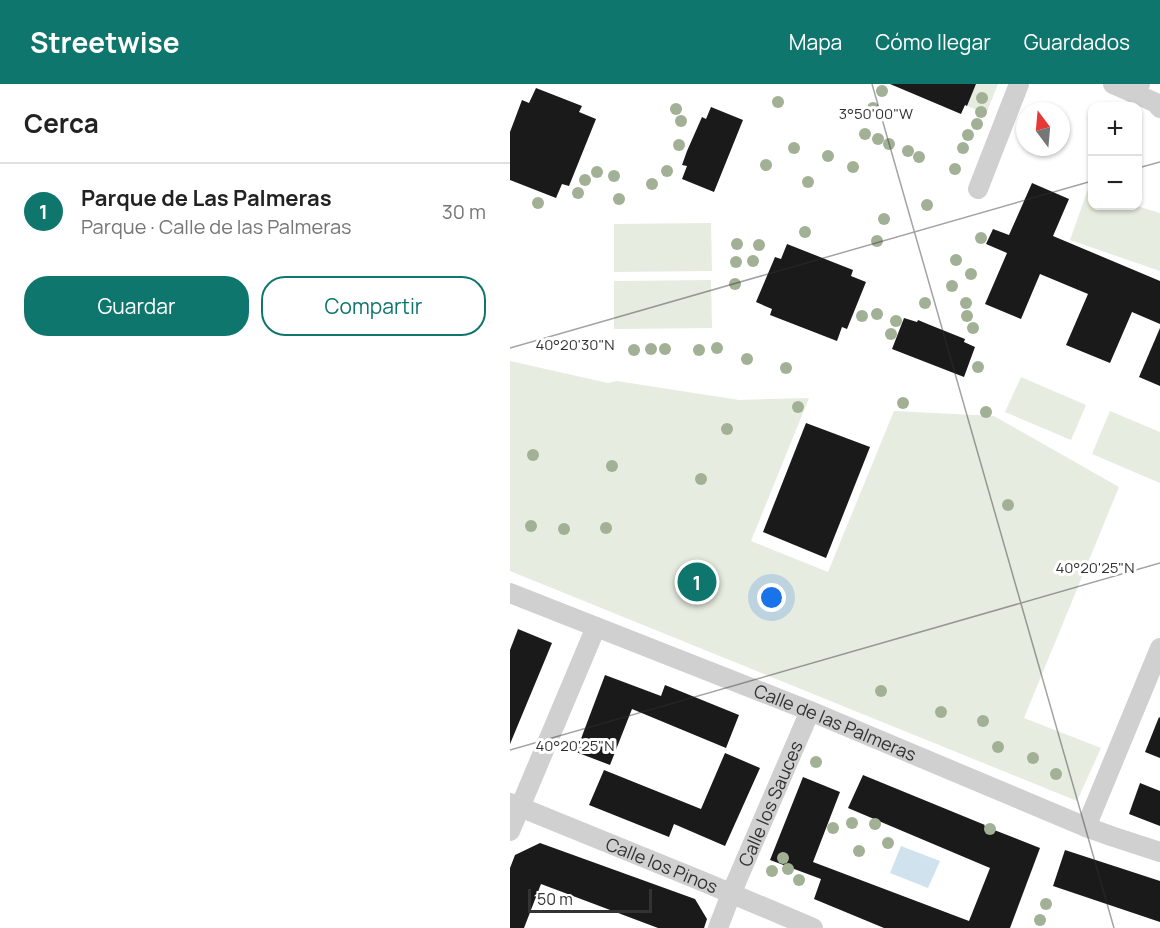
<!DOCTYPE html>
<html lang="es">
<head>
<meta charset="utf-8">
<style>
	:root { --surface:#fff; --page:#f2f2f2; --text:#222; --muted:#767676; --line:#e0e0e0; --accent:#0f766e }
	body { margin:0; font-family:Manrope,sans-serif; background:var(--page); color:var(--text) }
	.controls { position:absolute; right:18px; top:18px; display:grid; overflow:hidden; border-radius:12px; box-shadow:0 2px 4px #0004 }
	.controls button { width:54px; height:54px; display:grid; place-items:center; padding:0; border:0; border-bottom:2px solid var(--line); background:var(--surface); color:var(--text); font:30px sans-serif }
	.compass { position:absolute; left:506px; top:18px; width:54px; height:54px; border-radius:50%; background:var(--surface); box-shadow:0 2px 4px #0004; rotate:344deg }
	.scale { position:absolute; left:18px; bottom:15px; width:124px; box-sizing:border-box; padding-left:6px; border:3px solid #333; border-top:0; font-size:16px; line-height:21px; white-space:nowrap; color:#333; -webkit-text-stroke:4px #fff; paint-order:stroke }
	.you { position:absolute; left:262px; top:514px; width:21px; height:21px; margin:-15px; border:4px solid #fff; border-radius:50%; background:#1a73e8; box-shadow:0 0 0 9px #1a73e833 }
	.badge { display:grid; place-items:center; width:39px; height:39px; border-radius:50%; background:var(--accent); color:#fff; font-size:20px; font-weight:700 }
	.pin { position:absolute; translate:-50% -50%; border:3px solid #fff; box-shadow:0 2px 6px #0006 }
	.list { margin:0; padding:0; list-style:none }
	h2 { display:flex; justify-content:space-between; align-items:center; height:78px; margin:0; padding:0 24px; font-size:26px }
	h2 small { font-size:20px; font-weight:400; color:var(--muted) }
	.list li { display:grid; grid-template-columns:39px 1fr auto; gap:18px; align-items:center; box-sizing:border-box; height:96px; padding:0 24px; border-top:2px solid var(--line) }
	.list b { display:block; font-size:22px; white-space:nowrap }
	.list p { margin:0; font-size:20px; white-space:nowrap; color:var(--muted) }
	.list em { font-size:20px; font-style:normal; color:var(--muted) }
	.actions { display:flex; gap:12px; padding:18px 24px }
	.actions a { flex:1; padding:14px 0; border:2px solid var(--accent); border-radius:24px; text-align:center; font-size:21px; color:var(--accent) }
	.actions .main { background:var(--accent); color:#fff }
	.map { position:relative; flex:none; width:650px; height:844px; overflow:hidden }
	header { display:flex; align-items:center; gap:36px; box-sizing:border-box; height:84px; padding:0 30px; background:var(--accent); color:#fff }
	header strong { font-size:28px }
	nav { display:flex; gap:33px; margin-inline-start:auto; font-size:21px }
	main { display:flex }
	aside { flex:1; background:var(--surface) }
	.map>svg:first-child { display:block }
	.green { fill:#e6ecdf }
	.water { fill:#cfe2ee }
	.building { fill:#1a1a1a }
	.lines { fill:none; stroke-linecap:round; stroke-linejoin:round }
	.minor { stroke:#d0d0d0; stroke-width:20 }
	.tree { fill:#a2b095 }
	.ticks { fill:none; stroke:#333; stroke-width:1.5; stroke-opacity:0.45 }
	.labels { text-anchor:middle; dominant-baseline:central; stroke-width:6; stroke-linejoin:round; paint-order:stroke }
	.street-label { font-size:18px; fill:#333; stroke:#fff }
	.ticks-label { font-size:15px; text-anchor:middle; fill:#333; stroke:#fff; stroke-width:6; stroke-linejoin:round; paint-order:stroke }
</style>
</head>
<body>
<header>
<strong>Streetwise</strong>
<nav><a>Mapa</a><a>Cómo llegar</a><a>Guardados</a></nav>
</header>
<main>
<aside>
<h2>Cerca<small></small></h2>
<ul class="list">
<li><span class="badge">1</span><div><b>Parque de Las Palmeras</b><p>Parque · Calle de las Palmeras</p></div><em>30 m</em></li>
</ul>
<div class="actions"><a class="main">Guardar</a><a>Compartir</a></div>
</aside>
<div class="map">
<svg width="650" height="844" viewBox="0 0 650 844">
	<rect width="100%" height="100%" fill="#fff"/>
	<g class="green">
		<polygon points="466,0 488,0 476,30 457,22"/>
		<polygon points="578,105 582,107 582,122 627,122 650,129 650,187 560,156"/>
		<polygon points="201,139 202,187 104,188 104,140"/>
		<polygon points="201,196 202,244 104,245 104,197"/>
		<polygon points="0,277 98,299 107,297 229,316 299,314 241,457 318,488 384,327 484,332 609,403 514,634 591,664 567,717 0,487"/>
		<polygon points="511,293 576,321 561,356 495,328"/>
		<polygon points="600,327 650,348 650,399 582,370"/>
	</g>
	<polygon class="water" points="391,762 430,777 418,804 380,789"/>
	<g class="building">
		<polygon points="380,0 466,0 457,22 455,21 451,30"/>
		<polygon points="26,4 72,22 69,28 86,35 59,102 52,100 46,114 0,96 0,48 12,16 19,19"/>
		<polygon points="201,23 233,36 204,108 172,95 177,82 172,81 177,67 192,33 196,35"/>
		<polygon points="522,99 559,115 543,152 650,197 650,240 622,228 600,279 556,261 578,210 530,190 511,235 475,220 497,169 476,160 483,145 499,151"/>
		<polygon points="277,160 343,186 341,192 356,198 337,245 332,243 327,257 260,231 262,225 246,218 265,173 271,175"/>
		<polygon points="394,234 407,238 408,236 420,241 455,255 454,258 465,263 454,293 382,265"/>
		<polygon points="650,244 650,302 629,293"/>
		<polygon points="296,339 360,363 316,474 253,448"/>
		<polygon points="8,545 42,559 0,660 0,566"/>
		<polygon points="95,591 151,612 155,601 229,631 216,664 122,625 100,681 66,668"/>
		<polygon points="649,633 650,634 650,674 635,668"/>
		<polygon points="215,669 250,684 215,762 164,740 159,753 79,721 94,686 191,725"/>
		<polygon points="353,691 475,741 474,742 530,764 500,844 374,844 304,815 311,795 260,776 293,693 330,708 303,778 459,837 480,784 338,724"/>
		<polygon points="630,699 650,707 650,742 619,730"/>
		<polygon points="30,759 185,815 197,835 194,844 148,844 31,800 14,844 0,844 0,784 5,771"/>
		<polygon points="555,766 650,797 650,838 543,802"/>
	</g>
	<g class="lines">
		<g class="minor">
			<polyline points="603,0 626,10 630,0"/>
			<polyline points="626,10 646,19 650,24"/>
			<polyline points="468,105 509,0"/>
			<path id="s1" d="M0,509l300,118 276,116 25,9 49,16"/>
			<path id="s2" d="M0,719l194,79 109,46"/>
			<polyline points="576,743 650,564"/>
			<polyline points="0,747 86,543"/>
			<path id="s3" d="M208,844l13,-34 79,-183"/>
		</g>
	</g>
	<g class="tree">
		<circle cx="372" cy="7" r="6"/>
		<circle cx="472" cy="14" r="6"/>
		<circle cx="268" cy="18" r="6"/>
		<circle cx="363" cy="24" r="6"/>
		<circle cx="166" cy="25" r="6"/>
		<circle cx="471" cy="28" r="6"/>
		<circle cx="171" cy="37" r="6"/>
		<circle cx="467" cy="40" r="6"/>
		<circle cx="355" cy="50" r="6"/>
		<circle cx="458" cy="51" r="6"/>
		<circle cx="368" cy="55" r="6"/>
		<circle cx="379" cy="60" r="6"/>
		<circle cx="169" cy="61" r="6"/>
		<circle cx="284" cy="64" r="6"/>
		<circle cx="453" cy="64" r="6"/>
		<circle cx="398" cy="67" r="6"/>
		<circle cx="318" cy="72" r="6"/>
		<circle cx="409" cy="73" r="6"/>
		<circle cx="256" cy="81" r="6"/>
		<circle cx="343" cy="83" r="6"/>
		<circle cx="445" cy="85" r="6"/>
		<circle cx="157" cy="87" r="6"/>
		<circle cx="87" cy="88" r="6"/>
		<circle cx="104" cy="92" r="6"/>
		<circle cx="75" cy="96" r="6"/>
		<circle cx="298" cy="98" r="6"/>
		<circle cx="142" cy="100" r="6"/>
		<circle cx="68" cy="109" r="6"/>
		<circle cx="109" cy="115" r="6"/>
		<circle cx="28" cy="119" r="6"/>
		<circle cx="417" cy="121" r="6"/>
		<circle cx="374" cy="135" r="6"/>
		<circle cx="295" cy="148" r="6"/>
		<circle cx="471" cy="154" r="6"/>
		<circle cx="367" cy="157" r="6"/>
		<circle cx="227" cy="160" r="6"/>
		<circle cx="249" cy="161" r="6"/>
		<circle cx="446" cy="176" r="6"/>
		<circle cx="243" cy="177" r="6"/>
		<circle cx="226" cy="178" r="6"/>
		<circle cx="461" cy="190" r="6"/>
		<circle cx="225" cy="200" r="6"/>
		<circle cx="442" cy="202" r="6"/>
		<circle cx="415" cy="219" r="6"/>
		<circle cx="456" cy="219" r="6"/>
		<circle cx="367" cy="230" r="6"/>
		<circle cx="352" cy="232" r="6"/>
		<circle cx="457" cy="232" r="6"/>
		<circle cx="386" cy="237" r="6"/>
		<circle cx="463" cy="244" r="6"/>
		<circle cx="381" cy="250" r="6"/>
		<circle cx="207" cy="264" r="6"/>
		<circle cx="141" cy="265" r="6"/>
		<circle cx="155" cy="265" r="6"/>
		<circle cx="124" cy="266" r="6"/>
		<circle cx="189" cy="266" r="6"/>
		<circle cx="237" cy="275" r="6"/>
		<circle cx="468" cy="283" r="6"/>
		<circle cx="276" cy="284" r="6"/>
		<circle cx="393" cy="319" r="6"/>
		<circle cx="288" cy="323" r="6"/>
		<circle cx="476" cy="328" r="6"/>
		<circle cx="217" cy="345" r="6"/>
		<circle cx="23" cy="371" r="6"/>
		<circle cx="102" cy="382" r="6"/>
		<circle cx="191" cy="395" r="6"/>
		<circle cx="498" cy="421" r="6"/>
		<circle cx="21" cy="442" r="6"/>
		<circle cx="96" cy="444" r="6"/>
		<circle cx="54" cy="445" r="6"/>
		<circle cx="371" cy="607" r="6"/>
		<circle cx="431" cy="628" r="6"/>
		<circle cx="473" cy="637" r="6"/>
		<circle cx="488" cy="663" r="6"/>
		<circle cx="523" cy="674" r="6"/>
		<circle cx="306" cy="678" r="6"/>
		<circle cx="546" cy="690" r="6"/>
		<circle cx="342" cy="739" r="6"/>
		<circle cx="365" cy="740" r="6"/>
		<circle cx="323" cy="744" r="6"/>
		<circle cx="480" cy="745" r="6"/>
		<circle cx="378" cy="759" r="6"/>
		<circle cx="349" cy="767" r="6"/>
		<circle cx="273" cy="774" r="6"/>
		<circle cx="278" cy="785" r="6"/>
		<circle cx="262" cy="787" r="6"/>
		<circle cx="289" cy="796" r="6"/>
		<circle cx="536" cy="820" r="6"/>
		<circle cx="530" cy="836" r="6"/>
	</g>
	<path class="ticks" d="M362,0l242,844M628,84l22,-6M0,264l582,-167M0,666l650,-187"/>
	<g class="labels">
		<g class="street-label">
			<text stroke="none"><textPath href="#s1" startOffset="350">Calle de las Palmeras</textPath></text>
			<text stroke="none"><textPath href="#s3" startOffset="135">Calle los Sauces</textPath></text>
			<text stroke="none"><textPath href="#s2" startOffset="164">Calle los Pinos</textPath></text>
		</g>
	</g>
	<g class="ticks-label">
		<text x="366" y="35">3°50'00"W</text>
		<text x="65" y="266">40°20'30"N</text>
		<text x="585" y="489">40°20'25"N</text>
		<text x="65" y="667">40°20'25"N</text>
	</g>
</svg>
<div class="controls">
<button>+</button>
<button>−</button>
</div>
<svg class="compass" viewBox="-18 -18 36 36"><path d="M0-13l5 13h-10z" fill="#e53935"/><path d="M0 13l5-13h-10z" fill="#767676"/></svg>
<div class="scale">50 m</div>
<div class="you"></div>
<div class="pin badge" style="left:187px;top:498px">1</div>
</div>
</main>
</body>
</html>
